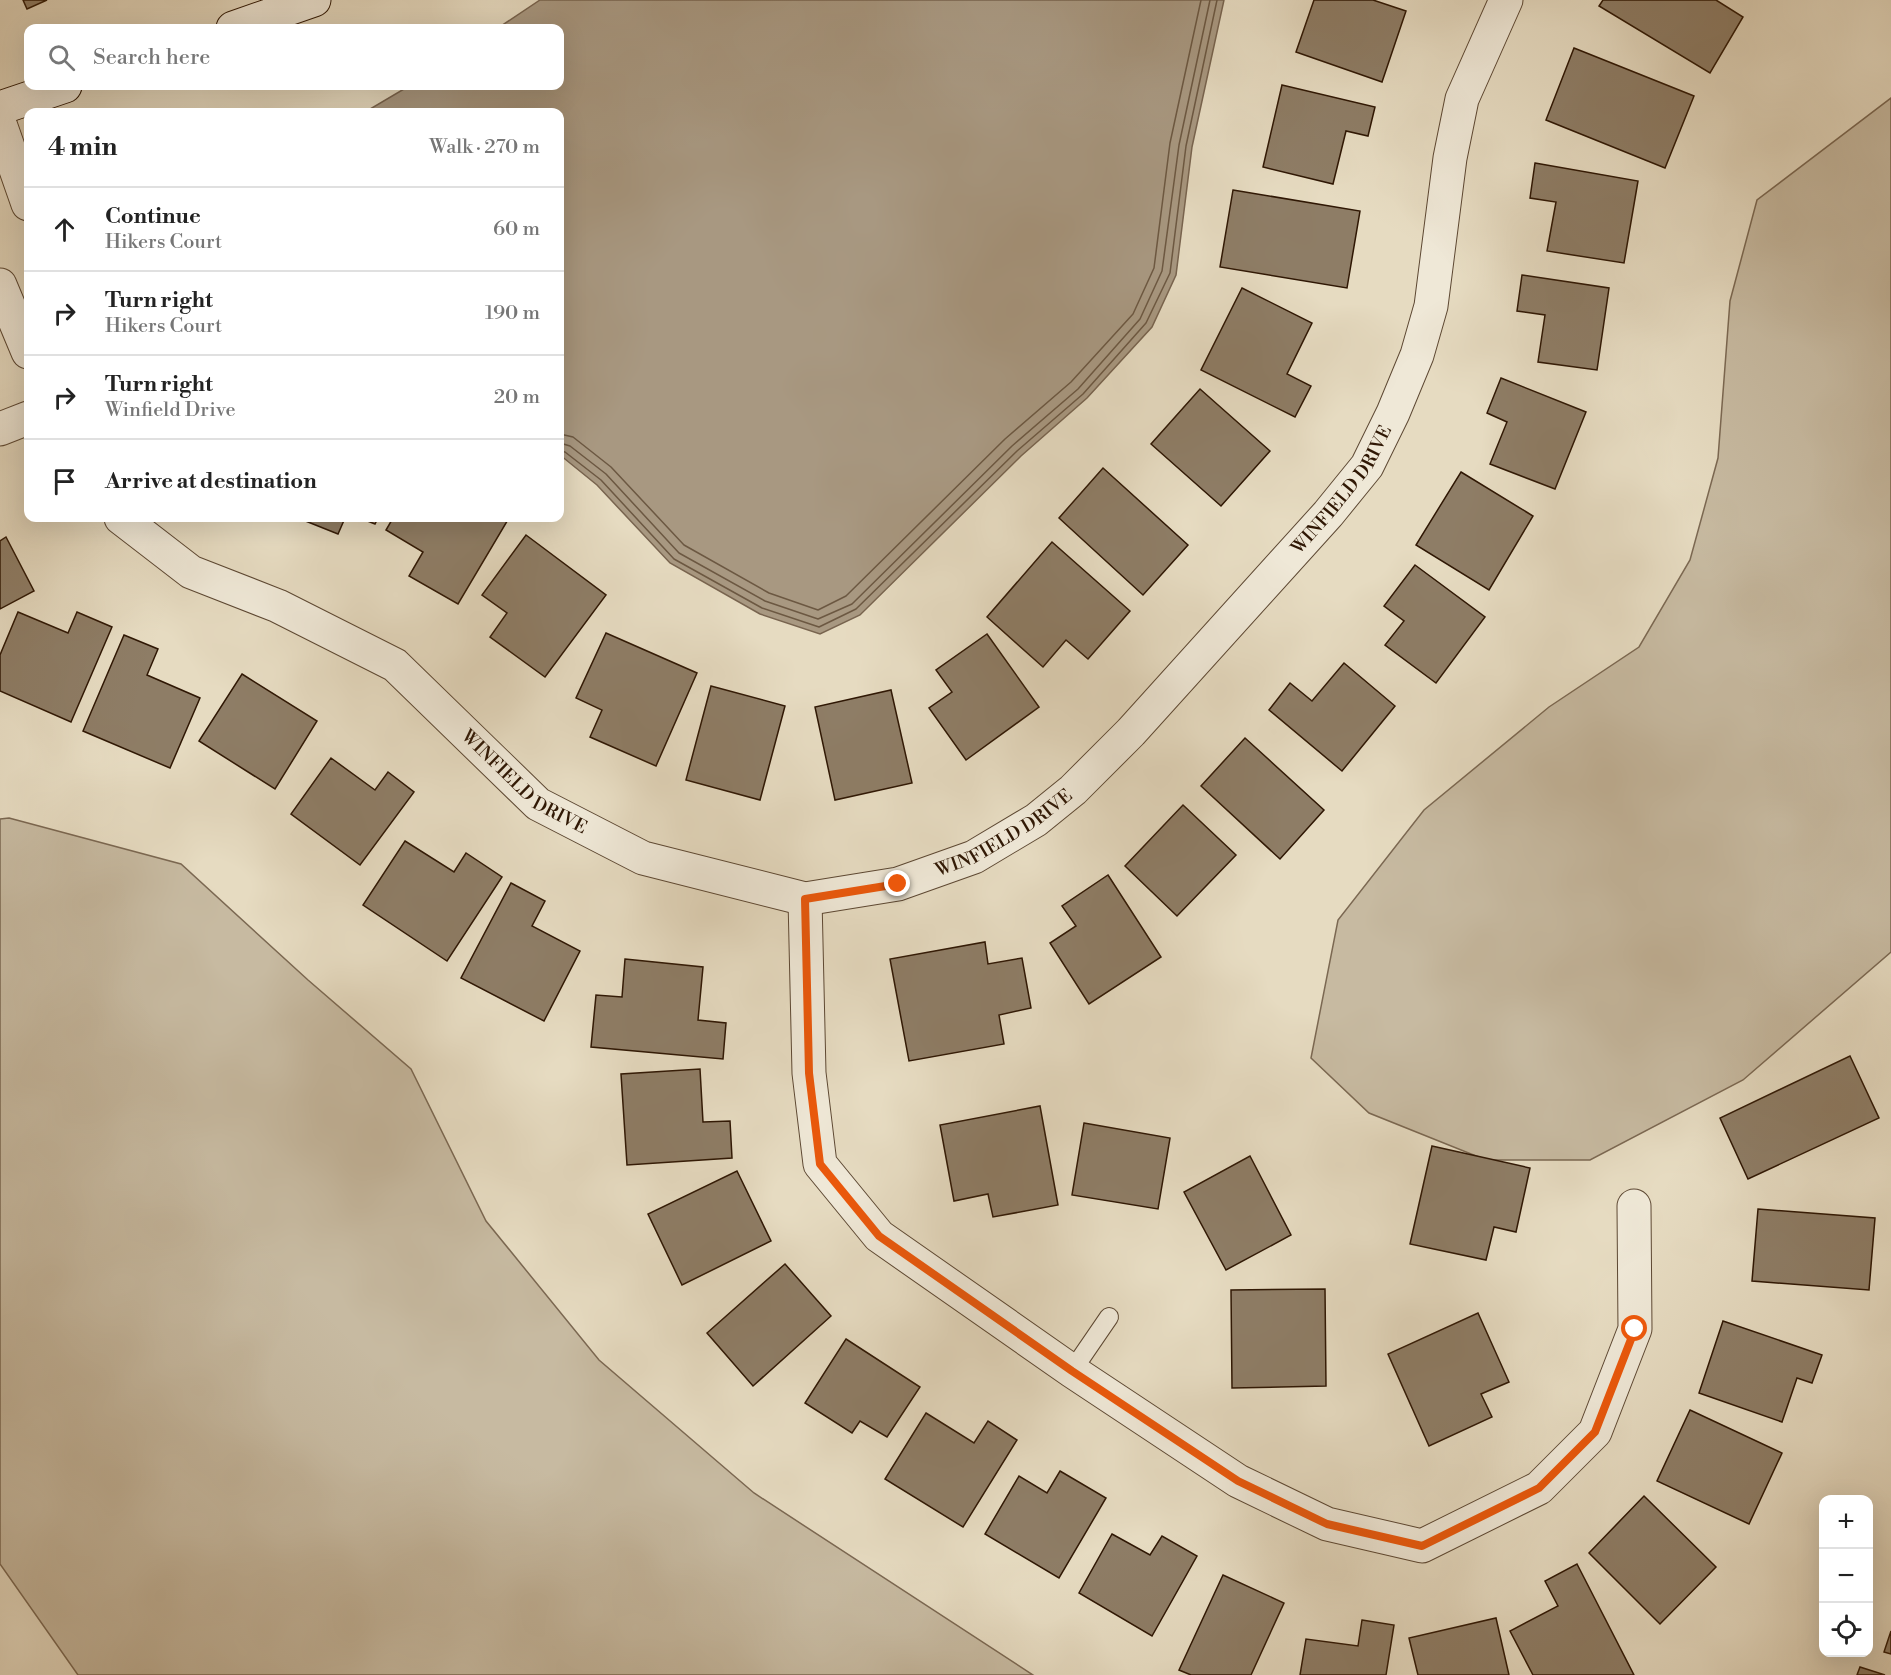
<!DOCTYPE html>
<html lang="en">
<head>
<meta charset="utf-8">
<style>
	:root { --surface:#fff; --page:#f6f6f6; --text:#222; --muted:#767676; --line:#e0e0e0 }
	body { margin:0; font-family:"Libre Bodoni",serif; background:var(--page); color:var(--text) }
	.controls { position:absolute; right:18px; bottom:18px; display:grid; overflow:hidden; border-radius:12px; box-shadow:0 6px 24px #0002 }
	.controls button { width:54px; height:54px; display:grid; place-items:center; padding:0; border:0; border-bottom:2px solid var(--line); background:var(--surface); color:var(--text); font:30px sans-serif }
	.stop { position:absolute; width:18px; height:18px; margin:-14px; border:4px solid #ea580c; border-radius:50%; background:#fff }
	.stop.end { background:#ea580c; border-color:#fff; box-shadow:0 2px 6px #0008 }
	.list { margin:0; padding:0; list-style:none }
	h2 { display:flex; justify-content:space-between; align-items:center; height:78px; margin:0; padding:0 24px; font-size:26px }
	h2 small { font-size:20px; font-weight:400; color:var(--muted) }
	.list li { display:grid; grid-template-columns:39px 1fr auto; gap:18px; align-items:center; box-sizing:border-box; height:84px; padding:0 24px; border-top:2px solid var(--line) }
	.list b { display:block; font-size:22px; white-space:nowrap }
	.list p { margin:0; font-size:20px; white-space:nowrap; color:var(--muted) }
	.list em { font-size:20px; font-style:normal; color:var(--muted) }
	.icon { flex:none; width:33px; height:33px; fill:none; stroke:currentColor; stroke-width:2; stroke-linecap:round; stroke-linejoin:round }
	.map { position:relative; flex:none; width:1891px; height:1675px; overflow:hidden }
	.search { position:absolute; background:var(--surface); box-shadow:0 6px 24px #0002; left:24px; top:24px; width:540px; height:66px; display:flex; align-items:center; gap:15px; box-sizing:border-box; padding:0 21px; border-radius:12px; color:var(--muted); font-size:22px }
	.panel { position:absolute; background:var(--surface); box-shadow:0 6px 24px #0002; left:24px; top:108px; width:540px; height:414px; border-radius:12px }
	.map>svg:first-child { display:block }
	.green { fill:#c7baa1; stroke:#7b6852; stroke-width:1.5 }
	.water { fill:#a89881; stroke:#78644f; stroke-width:1.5 }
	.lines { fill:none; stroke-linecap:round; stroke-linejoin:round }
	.shore { stroke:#6c5842; stroke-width:1.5 }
	.building { fill:#8e7d66; stroke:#2f1704; stroke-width:1.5 }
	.lane-casing { stroke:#5d4833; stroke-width:20 }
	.street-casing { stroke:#5d4833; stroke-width:35 }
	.secondary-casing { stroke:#2f1704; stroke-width:35 }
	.lane { stroke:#efe8d7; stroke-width:18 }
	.street { stroke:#efe8d7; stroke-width:33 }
	.secondary { stroke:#efe8d7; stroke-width:33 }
	.route { stroke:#ea580c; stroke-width:8 }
	.labels { text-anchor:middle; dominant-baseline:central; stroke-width:4.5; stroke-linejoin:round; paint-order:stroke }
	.street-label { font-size:18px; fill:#2f1704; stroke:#efe8d7 }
</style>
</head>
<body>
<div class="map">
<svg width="1891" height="1675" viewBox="0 0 1891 1675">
	<rect width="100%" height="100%" fill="#e6dbc1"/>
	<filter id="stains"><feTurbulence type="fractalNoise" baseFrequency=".00333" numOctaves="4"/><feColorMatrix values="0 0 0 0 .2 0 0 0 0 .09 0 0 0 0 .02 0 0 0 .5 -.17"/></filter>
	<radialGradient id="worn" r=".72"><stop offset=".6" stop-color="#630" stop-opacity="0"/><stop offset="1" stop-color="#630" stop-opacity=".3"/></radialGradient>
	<g class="green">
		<polygon points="1891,98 1891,952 1743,1080 1590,1160 1486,1160 1369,1113 1311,1058 1338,920 1424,810 1549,707 1639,647 1690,560 1718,458 1730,301 1757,200"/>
		<polygon points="9,818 181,864 308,980 411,1069 486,1221 599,1360 754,1493 1033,1675 78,1675 0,1564 0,819"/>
	</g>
	<polygon class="water" points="540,0 1224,0 1192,147 1176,275 1152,327 1087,398 1021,456 860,615 820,634 760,614 670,563 597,485 560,455 560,112 365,112 409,86 560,86 560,28 498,28"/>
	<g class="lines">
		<g class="shore">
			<polyline points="560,434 573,437 611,467 684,545 769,593 818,610 846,596 1005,439 1071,382 1133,314 1154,268 1170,143 1201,0"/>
			<polyline points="560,443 570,446 606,474 679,553 765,601 818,619 852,604 1012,446 1078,389 1140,319 1162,271 1179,145 1210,0"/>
			<polyline points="560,451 565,452 601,480 674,559 762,608 819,627 856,609 1017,451 1083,394 1146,323 1170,273 1186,146 1217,0"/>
		</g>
	</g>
	<g class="building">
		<polygon points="23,0 47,0 27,9"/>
		<polygon points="1314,0 1373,0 1406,11 1382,82 1296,52"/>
		<polygon points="1603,0 1716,0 1743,17 1710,73 1599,6"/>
		<polygon points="1574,48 1694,96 1665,168 1546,120"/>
		<polygon points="1282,85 1375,107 1368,136 1346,131 1333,184 1263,167"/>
		<polygon points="1535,163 1638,181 1624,263 1547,251 1556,202 1530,198"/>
		<polygon points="1233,190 1360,211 1347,288 1220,267"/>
		<polygon points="1522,275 1609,288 1597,370 1538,362 1545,315 1517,311"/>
		<polygon points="1242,288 1312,323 1287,374 1311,386 1295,417 1201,370"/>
		<polygon points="1501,378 1586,412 1555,489 1490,464 1507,422 1487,413"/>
		<polygon points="1200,389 1270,451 1221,506 1151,444"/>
		<polygon points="1103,468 1188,545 1143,595 1059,518"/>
		<polygon points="1461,472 1533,516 1489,590 1416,545"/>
		<polygon points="298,518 345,518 338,534"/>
		<polygon points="360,518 378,518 375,524"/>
		<polygon points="393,518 509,518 458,604 409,576 423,552 386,530"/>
		<polygon points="526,535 606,595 545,677 490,637 507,613 482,595"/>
		<polygon points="6,537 34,591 0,609 0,541"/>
		<polygon points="1052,542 1130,611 1088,659 1066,640 1043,667 987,617"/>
		<polygon points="1415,565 1485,617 1436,683 1385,645 1404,621 1384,606"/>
		<polygon points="18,612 68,633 77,612 112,627 71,722 0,691 0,655"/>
		<polygon points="606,633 697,673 656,766 590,737 602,710 576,698"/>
		<polygon points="987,634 1039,707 966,760 929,708 952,692 936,670"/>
		<polygon points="124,635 158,649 147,675 200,698 170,768 83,731"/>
		<polygon points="1344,663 1395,706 1342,771 1269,710 1290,683 1312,701"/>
		<polygon points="242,674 317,721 275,789 199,741"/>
		<polygon points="711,686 785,706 760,800 686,780"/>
		<polygon points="891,690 912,783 835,800 815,707"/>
		<polygon points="1245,738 1324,810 1280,859 1201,786"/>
		<polygon points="331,758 375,790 388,772 414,792 360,865 291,814"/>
		<polygon points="1183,805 1236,855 1177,916 1125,866"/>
		<polygon points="405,841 454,872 466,853 502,877 447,961 363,905"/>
		<polygon points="1108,875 1161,957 1089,1004 1050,943 1076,926 1062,906"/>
		<polygon points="511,883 545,901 532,926 580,951 544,1021 461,978"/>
		<polygon points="985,942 988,964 1022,958 1031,1008 999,1015 1004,1044 909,1061 890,959"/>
		<polygon points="625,959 703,967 698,1020 726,1023 723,1059 591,1047 596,995 622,997"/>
		<polygon points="1850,1056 1879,1118 1748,1179 1720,1118"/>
		<polygon points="700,1069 703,1122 730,1121 732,1158 627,1165 621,1074"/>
		<polygon points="1040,1106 1058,1205 993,1217 988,1194 954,1201 940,1125"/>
		<polygon points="1084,1123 1170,1138 1158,1209 1072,1195"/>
		<polygon points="1432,1146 1530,1168 1516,1232 1494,1227 1486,1260 1410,1244"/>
		<polygon points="1250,1156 1291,1235 1226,1270 1184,1192"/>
		<polygon points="737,1171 771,1241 682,1285 648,1214"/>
		<polygon points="1758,1209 1875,1218 1869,1290 1752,1281"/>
		<polygon points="785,1264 831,1316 753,1386 707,1333"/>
		<polygon points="1325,1289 1326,1386 1232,1388 1231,1290"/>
		<polygon points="1478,1313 1509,1382 1481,1394 1492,1417 1429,1446 1388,1354"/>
		<polygon points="1723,1321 1822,1355 1812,1383 1797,1378 1782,1422 1699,1393"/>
		<polygon points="846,1339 920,1387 887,1437 860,1421 852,1433 805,1403"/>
		<polygon points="1690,1410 1782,1453 1749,1524 1657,1481"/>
		<polygon points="926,1413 974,1443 988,1421 1017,1440 963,1527 885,1479"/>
		<polygon points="1060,1471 1106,1498 1059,1578 985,1534 1019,1476 1047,1493"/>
		<polygon points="1644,1496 1716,1567 1660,1624 1589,1553"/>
		<polygon points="1112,1534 1150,1555 1162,1536 1197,1556 1152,1636 1079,1593"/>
		<polygon points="1577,1564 1634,1675 1533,1675 1510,1631 1558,1606 1545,1581"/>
		<polygon points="1223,1575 1284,1603 1251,1675 1191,1675 1179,1670"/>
		<polygon points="1496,1618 1509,1675 1418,1675 1409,1638"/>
		<polygon points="1362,1620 1394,1625 1386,1675 1300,1675 1306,1639 1358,1646"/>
		<polygon points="1891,1631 1891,1654 1884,1652"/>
		<polygon points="1860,1667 1885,1675 1857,1675"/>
	</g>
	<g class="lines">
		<g class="lane-casing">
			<polyline id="lane" points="1072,1371 1109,1317"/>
		</g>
		<g class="street-casing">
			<g id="street">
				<polyline points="0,124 28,204"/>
				<polyline points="0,285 28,352"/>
				<polyline points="0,429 28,418"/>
				<path id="s1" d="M121,518l70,54 87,34 117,59 143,139 105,54 162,41 93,-15 76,-27 62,-37 37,-30 58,-58 197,-218 39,-48 26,-53 24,-58 14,-49 19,-148 12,-59 44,-99"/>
				<polyline points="805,899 809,1073 820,1164 879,1236 1072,1371 1238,1481 1327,1524 1422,1546 1539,1488 1595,1432 1635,1329 1634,1206"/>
			</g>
		</g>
		<g class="secondary-casing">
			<g id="secondary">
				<polyline points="233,28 314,0"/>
				<polyline points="0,108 65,86"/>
			</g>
		</g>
		<use href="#lane" class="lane"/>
		<use href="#street" class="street"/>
		<use href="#secondary" class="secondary"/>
	</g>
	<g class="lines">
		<polyline class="route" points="898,884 805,899 809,1073 820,1164 879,1236 1072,1371 1238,1481 1327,1524 1422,1546 1539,1488 1595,1432 1635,1329"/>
	</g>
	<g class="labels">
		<g class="street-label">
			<text stroke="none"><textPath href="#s1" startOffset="1496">WINFIELD DRIVE</textPath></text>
			<text stroke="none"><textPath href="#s1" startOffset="488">WINFIELD DRIVE</textPath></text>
			<text stroke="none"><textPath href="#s1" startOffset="1010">WINFIELD DRIVE</textPath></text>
		</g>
	</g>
	<rect width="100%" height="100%" filter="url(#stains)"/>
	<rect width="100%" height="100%" fill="url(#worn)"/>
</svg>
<div class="controls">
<button>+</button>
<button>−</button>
<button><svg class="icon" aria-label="locate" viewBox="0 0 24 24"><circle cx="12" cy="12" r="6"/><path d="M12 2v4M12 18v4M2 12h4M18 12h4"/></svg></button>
</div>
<div class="stop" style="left:1635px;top:1329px"></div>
<div class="stop end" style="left:898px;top:884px"></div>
<div class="search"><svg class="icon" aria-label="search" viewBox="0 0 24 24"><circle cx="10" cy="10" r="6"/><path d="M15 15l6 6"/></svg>Search here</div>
<section class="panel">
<h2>4 min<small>Walk · 270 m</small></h2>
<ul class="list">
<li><svg class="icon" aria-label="ahead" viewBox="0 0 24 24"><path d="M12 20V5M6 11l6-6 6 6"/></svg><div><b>Continue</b><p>Hikers Court</p></div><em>60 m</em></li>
<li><svg class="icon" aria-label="right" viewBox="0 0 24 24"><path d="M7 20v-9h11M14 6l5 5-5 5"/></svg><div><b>Turn right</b><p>Hikers Court</p></div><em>190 m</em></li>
<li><svg class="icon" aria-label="right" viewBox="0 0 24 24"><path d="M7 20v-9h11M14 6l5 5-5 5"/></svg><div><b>Turn right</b><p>Winfield Drive</p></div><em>20 m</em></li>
<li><svg class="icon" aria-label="arrive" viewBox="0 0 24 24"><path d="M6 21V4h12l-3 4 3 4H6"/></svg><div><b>Arrive at destination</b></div></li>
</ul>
</section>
</div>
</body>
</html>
